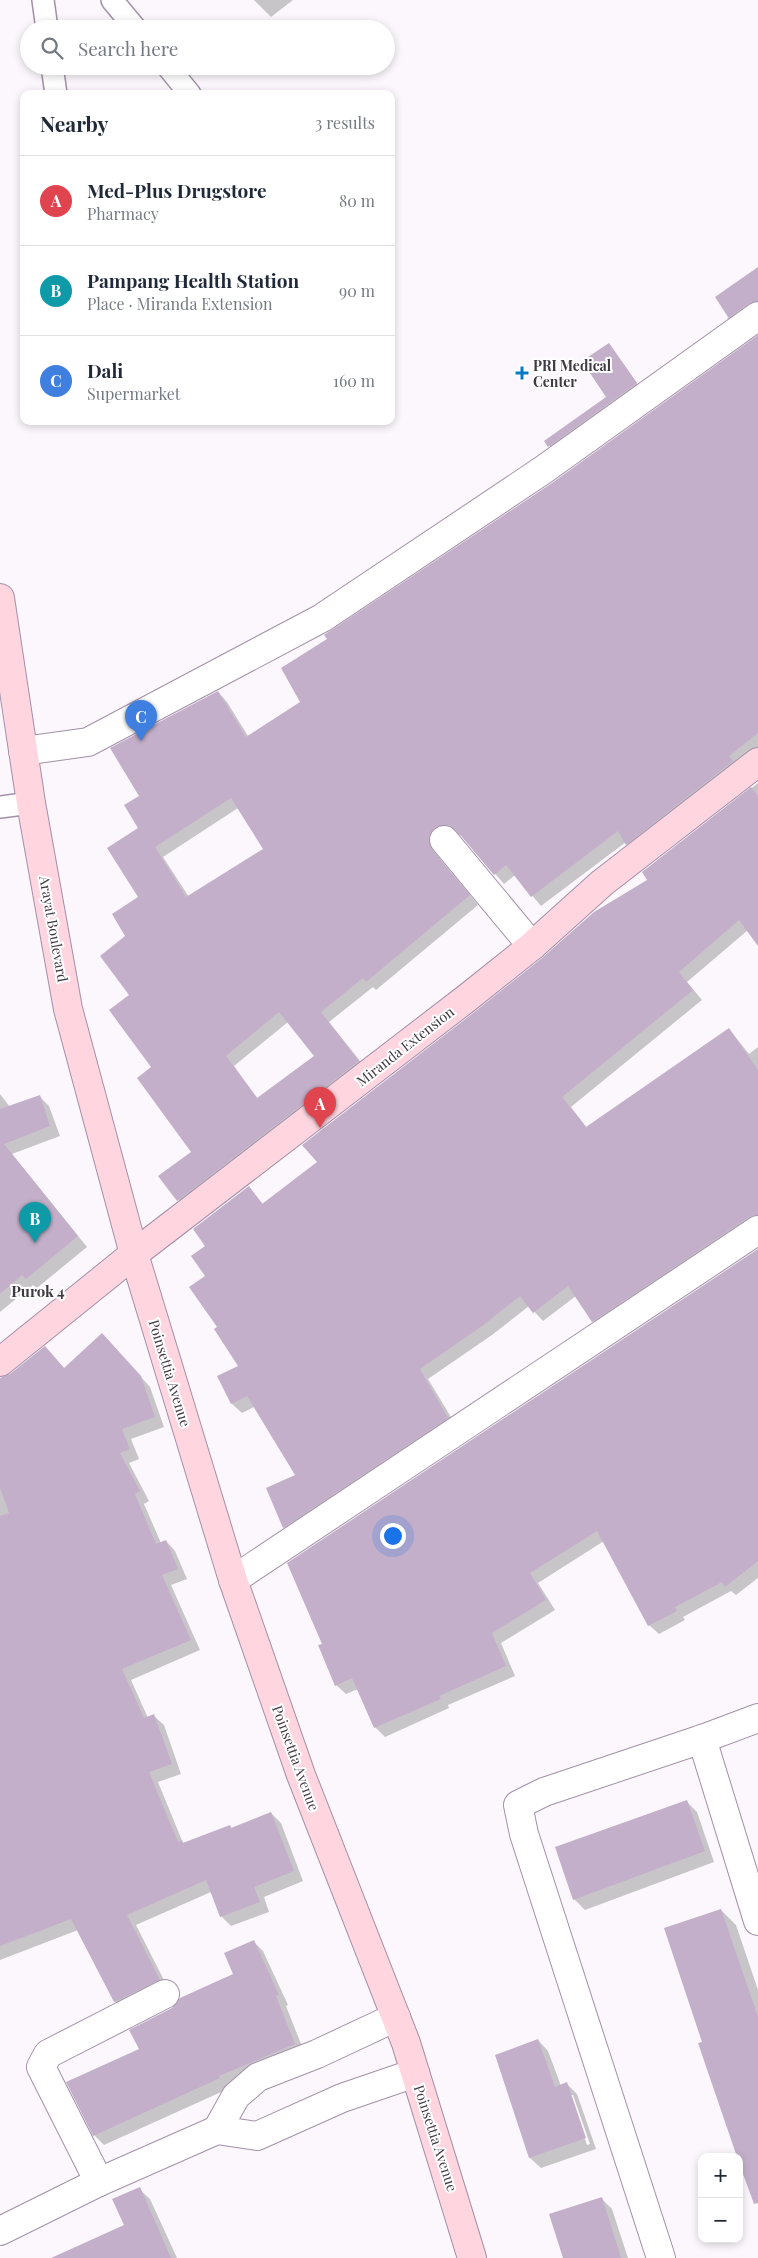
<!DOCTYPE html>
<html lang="en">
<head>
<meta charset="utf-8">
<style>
	:root { --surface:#fff; --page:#f2f2f3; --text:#1f2937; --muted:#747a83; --line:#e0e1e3; --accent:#0b8043 }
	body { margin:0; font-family:"Playfair Display",serif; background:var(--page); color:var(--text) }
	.controls { position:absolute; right:15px; bottom:15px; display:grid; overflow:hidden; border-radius:10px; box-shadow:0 2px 8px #0003 }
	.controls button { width:45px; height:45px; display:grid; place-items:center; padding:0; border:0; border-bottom:1px solid var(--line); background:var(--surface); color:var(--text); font:25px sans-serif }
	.you { position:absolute; left:392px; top:1535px; width:18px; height:18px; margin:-12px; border:4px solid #fff; border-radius:50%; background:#1a73e8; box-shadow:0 0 0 8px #1a73e833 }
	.badge { display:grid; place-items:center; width:32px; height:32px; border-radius:50%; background:var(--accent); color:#fff; font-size:16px; font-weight:700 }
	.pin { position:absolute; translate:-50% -41px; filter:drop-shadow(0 1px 2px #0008) }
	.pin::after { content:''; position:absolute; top:26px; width:18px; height:15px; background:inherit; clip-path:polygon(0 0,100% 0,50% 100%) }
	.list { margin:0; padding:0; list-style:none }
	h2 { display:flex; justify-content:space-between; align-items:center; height:65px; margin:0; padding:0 20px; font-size:21px }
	h2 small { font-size:16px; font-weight:400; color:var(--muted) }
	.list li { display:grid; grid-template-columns:32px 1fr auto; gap:15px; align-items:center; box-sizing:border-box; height:90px; padding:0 20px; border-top:1px solid var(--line) }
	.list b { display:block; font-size:19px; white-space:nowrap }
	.list p { margin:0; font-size:16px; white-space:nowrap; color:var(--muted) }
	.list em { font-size:16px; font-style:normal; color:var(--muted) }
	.icon { flex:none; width:28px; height:28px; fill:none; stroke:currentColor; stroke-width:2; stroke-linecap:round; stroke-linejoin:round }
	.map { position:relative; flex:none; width:758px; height:2258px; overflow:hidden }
	.search { position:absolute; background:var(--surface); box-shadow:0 2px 8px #0003; left:20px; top:20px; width:375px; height:55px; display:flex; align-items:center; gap:12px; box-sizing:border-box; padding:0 18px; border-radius:28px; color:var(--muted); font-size:19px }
	.panel { position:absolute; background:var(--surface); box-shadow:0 2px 8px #0003; left:20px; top:90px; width:375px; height:335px; border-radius:10px }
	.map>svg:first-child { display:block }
	.shadow { fill:#0003; fill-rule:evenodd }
	.building { fill:#c3afc9; fill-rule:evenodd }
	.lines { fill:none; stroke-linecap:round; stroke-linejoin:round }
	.service-casing { stroke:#a390a9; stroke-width:24 }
	.minor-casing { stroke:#a390a9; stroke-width:30 }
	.secondary-casing { stroke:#a390a9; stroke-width:30 }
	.service { stroke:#fff; stroke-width:21 }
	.minor { stroke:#fff; stroke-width:28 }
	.secondary { stroke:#ffd5e0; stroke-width:28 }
	.poi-dot { fill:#087ac4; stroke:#fff; stroke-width:2 }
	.labels { text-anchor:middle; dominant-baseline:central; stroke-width:4; stroke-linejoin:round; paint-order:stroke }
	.poi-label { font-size:14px; font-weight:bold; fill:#403842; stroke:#fff; text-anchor:start }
	.street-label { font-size:14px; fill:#403842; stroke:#fff }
	.neighbourhood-label { font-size:15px; font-weight:bold; fill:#403842; stroke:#fff }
</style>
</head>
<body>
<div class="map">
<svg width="758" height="2258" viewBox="0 0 758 2258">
	<rect width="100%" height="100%" fill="#fbf7fc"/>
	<g class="shadow">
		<polygon points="254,0 293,0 271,17"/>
		<polygon points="758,271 758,313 737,328 728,319"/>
		<path d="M758,337v422l-122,94 -10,-11 -85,64 -26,-31 -11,9 -41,-48 -11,-3 -14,21 3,6 37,45 -102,85 -3,-3 -44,35 39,49 -181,139 -27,-34 33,-24 -40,-84 -23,-73 -3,-58 12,-39 2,-101 77,-105 9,10 21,34 54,-33 27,-63 223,-156zM238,808l27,41 -76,48 -26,-40zM288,1022l27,34 -57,43 -24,-33z"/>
		<polygon points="609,344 641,389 554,451 546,441 608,397"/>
		<polygon points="758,783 758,944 748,930 687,982 702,1000 571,1107 587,1128 729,1029 749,1054 758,1047 758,1227 602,1330 593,1321 576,1296 543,1321 529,1306 492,1335 428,1379 457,1427 294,1536 284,1527 297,1475 254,1407 242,1413 232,1404 219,1377 240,1366 219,1327 207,1276 207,1247 249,1187 263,1204 318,1163 649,880 644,872"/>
		<polygon points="0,1094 10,1107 39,1096 49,1106 60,1136 12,1154 87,1247 37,1288 33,1285 0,1312"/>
		<polygon points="758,1250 758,1578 736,1595 731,1591 683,1617 685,1620 659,1634 649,1625 604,1541 538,1583 555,1610 501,1643 515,1676 448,1705 449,1708 385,1737 375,1727 358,1689 346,1694 336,1685 323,1644"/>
		<polygon points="112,1345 150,1387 164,1427 131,1439 139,1459 129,1463 149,1501 144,1504 161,1543 166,1541 175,1551 187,1579 171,1585 200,1650 131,1680 148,1718 154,1716 164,1725 181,1774 158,1782 183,1843 230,1826 232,1829 271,1813 281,1823 303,1881 264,1897 269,1912 231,1926 221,1916 211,1892 136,1925 169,1990 125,2012 115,2002 78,1930 0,1960 0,1381 10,1375 45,1347 65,1369"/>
		<polygon points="686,1801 697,1812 714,1862 585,1910 574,1899"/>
		<polygon points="721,1910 736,1925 758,1990 758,2171 703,2042"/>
		<polygon points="253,1941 263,1951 288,2005 286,2006 305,2054 104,2145 94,2135 68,2083 141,2050 235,1975"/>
		<path d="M538,2040l10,11 13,35 6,-2 10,10 19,55 -55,19 -11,-10 -34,-102zM570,2095h3l17,49 -3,1z"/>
		<polygon points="139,2189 150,2199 177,2258 54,2258 125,2226"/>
		<polygon points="601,2198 612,2209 628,2258 565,2258"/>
	</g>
	<g class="building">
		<polygon points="758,267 758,301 749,303 727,319 728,317 715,297"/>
		<path d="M758,335v398l-29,23 4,5 -107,84 -8,-14 -87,66 -25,-32 -12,10 -38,-45 -7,-5h-7l-8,3 -5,7v8l3,7 38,45 -104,87 -3,-4 -42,34 38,49 -182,140 -19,-25 33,-24 -54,-74 14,-11 -42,-57 20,-15 -29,-39 25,-20 -13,-22 26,-17 -31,-49 31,-20 -14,-23 15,-9 -29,-48 108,-57 28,46 54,-35 -19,-34 46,-29 -3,-4 228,-152zM231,798l32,51 -77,48 -31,-50zM279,1012l35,44 -57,42 -31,-42z"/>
		<polygon points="609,343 637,383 548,447 544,441 606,397 582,361"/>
		<polygon points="751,787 758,796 758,946 739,920 679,972 693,990 562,1097 586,1127 729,1028 758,1070 758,1215 749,1217 592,1322 568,1286 533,1313 520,1296 482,1326 420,1369 448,1418 283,1528 266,1488 295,1475 247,1396 231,1404 217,1376 238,1366 214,1329 217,1327 189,1287 205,1276 191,1256 205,1246 193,1229 249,1186 262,1204 317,1162 302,1145 477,1010 542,958 594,912 647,880 642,872"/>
		<polygon points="40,1095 50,1126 4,1144 78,1236 26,1279 22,1275 0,1294 0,1109"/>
		<polygon points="758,1249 758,1561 725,1587 722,1582 675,1607 677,1611 648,1626 597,1531 530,1573 546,1600 492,1633 506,1666 439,1696 441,1699 374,1728 352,1678 335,1686 318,1645 322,1644 287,1563"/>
		<polygon points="102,1333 141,1376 155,1417 122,1429 130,1449 120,1453 140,1491 135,1494 156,1544 166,1540 178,1569 162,1575 191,1640 122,1669 144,1718 154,1714 172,1764 149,1772 178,1842 182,1840 183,1843 230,1825 231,1828 271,1812 294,1871 254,1887 260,1902 220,1917 206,1880 127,1915 160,1980 114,2002 71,1919 0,1946 0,1516 9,1513 0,1488 0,1378 10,1374 45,1346 64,1368"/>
		<polygon points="687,1800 705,1851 573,1900 555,1847"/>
		<polygon points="721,1909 758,2017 758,2203 754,2204 739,2163 739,2157 737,2157 698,2043 702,2042 664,1928"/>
		<polygon points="254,1940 279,1995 276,1996 295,2044 219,2076 220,2078 93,2136 66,2082 139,2049 129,2030 172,2008 180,1998 233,1974 224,1953"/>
		<polygon points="538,2039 555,2087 567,2082 586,2138 529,2158 495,2055"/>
		<polygon points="140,2187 171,2258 51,2258 124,2225 112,2199"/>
		<polygon points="602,2197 621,2258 563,2258 549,2214"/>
	</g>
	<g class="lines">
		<g class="service-casing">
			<g id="service">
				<polyline points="43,0 47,29"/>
				<polyline points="112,0 136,29"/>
				<polyline points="52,66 56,94"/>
				<polyline points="167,66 190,94"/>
				<polyline points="0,807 31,803"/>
			</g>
		</g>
		<g class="minor-casing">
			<g id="minor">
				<polyline points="23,751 88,742 322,618 543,470 758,316"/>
				<polyline points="444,840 532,946"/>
				<polyline points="233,1580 758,1230"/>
				<polyline points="702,1739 758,1921"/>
				<polyline points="217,2130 236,2096 258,2077 317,2054 396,2017"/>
				<polyline points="99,2182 41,2067 48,2054 165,1994"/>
				<polyline points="0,2231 99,2182 217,2130 257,2136 342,2098 415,2073"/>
				<polyline points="661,2258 524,1834 518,1805 544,1792 702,1739 758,1718"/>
			</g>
		</g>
		<g class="secondary-casing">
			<g id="secondary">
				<polyline points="0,598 31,803 68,1009 134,1254 233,1580 301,1775 406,2043 472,2258"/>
				<polyline points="0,1362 134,1254 467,998 532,946 602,883 758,762"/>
			</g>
		</g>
		<use href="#service" class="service"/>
		<use href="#minor" class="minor"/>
		<use href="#secondary" class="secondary"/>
	</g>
	<path class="poi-dot" d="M519.5 365.5h5v5h5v5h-5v5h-5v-5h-5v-5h5z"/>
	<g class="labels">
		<g class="poi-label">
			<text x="533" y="365">PRI Medical<tspan x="533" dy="16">Center</tspan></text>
		</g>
		<g class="street-label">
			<text transform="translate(54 929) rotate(80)">Arayat Boulevard</text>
			<text transform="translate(405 1046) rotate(-38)">Miranda Extension</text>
			<text transform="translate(170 1373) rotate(73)">Poinsettia Avenue</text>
			<text transform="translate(296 1758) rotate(70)">Poinsettia Avenue</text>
			<text transform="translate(436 2138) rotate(72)">Poinsettia Avenue</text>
		</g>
		<g class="neighbourhood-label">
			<text x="38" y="1291">Purok 4</text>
		</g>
	</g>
</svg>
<div class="controls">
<button>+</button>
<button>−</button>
</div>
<div class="you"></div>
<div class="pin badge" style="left:320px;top:1128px;background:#e0444e">A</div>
<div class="pin badge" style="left:35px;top:1243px;background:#0f9aa8">B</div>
<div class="pin badge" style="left:141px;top:741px;background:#3f7fe0">C</div>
<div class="search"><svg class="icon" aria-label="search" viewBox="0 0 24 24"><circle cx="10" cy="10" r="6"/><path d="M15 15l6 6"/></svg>Search here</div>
<section class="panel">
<h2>Nearby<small>3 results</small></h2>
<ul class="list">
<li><span class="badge" style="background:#e0444e">A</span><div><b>Med-Plus Drugstore</b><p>Pharmacy</p></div><em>80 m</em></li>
<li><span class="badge" style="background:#0f9aa8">B</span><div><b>Pampang Health Station</b><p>Place · Miranda Extension</p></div><em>90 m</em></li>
<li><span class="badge" style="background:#3f7fe0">C</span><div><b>Dali</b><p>Supermarket</p></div><em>160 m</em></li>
</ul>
</section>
</div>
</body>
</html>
